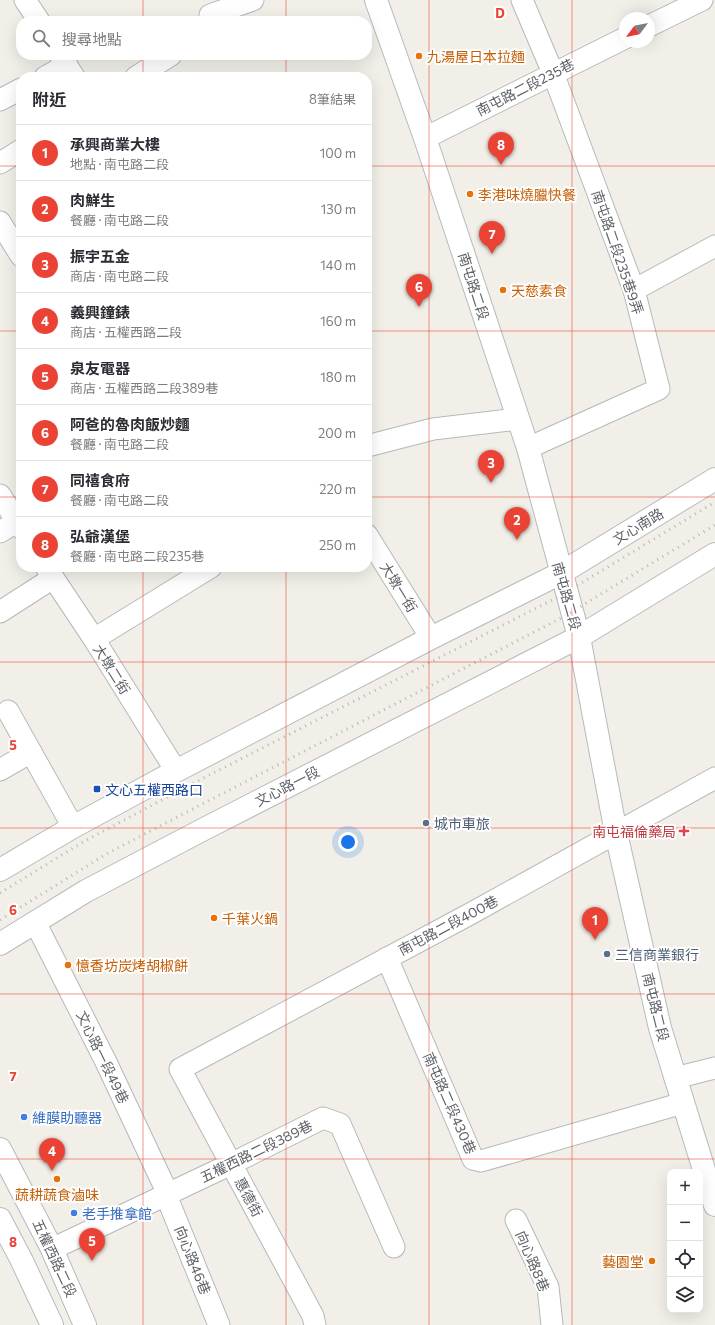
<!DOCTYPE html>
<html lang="zh-TW">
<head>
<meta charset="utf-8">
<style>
	:root { --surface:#fff; --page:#f7f7f7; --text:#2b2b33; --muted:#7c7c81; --line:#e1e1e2; --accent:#ea4335 }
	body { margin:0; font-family:Commissioner,"Noto Sans TC",sans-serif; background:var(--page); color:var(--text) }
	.controls { position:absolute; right:12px; bottom:12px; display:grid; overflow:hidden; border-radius:8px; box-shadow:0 4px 16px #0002 }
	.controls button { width:36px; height:36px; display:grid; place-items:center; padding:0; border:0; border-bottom:1px solid var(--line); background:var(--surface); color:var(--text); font:20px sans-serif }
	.compass { position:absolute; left:619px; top:12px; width:36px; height:36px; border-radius:50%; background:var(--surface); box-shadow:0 4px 16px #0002; rotate:238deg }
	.you { position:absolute; left:348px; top:842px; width:14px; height:14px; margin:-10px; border:3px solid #fff; border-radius:50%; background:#1a73e8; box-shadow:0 0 0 6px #1a73e833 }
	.badge { display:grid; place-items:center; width:26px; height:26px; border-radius:50%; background:var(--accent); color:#fff; font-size:13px; font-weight:700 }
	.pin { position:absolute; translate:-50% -33px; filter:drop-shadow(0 1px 2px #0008) }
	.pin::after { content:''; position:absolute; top:21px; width:14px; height:12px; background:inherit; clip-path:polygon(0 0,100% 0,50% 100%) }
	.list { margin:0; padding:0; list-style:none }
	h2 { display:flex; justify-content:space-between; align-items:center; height:52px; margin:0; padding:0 16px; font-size:17px }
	h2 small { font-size:13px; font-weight:400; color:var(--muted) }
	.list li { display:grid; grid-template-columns:26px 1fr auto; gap:12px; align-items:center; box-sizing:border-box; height:56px; padding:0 16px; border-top:1px solid var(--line) }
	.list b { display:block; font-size:15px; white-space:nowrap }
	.list p { margin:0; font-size:13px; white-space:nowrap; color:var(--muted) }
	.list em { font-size:13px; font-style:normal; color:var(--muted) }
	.icon { flex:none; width:22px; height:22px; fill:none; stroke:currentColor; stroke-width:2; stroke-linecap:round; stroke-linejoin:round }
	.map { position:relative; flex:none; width:715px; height:1325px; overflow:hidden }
	.search { position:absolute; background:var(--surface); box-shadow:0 4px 16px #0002; left:16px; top:16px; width:356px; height:44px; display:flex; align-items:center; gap:10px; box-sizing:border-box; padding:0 14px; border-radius:16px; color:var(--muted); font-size:15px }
	.panel { position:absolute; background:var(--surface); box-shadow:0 4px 16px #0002; left:16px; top:72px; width:356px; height:500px; border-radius:16px }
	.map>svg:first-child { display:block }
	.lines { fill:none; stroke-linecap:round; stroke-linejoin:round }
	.street-casing { stroke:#b5b8bc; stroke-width:23 }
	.secondary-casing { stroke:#b6babf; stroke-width:24 }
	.street { stroke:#fff; stroke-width:21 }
	.secondary { stroke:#fff; stroke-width:22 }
	.rail { stroke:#b6b7b8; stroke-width:3; stroke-dasharray:1 5; stroke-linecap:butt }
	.grid { fill:none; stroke:#ea4335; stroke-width:1; stroke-opacity:0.55 }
	.food-dot { fill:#e8710a; stroke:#fff; stroke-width:1.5 }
	.transit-dot { fill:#1a4fb4; stroke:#fff; stroke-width:1.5 }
	.service-dot { fill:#5c6f8a; stroke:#fff; stroke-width:1.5 }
	.health-dot { fill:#e0444e; stroke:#fff; stroke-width:1.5 }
	.shop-dot { fill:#3f7fe0; stroke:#fff; stroke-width:1.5 }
	.labels { text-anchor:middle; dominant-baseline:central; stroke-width:4; stroke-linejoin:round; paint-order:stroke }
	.food-label { font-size:14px; fill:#c56008; stroke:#fff; text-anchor:start }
	.street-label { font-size:14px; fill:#5f6368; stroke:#fff }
	.transit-label { font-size:14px; fill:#164399; stroke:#fff; text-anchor:start }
	.service-label { font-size:14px; fill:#4e5e75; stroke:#fff; text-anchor:start }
	.health-label { font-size:14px; fill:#be3a42; stroke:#fff; text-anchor:end }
	.shop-label { font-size:14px; fill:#366cbe; stroke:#fff; text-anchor:start }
	.grid-label { font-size:13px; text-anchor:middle; font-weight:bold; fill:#ea4335; stroke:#fff; stroke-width:4; stroke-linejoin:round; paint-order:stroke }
</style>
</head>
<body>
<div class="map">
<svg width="715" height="1325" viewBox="0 0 715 1325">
	<rect width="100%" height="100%" fill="#f1efe8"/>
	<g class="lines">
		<g class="street-casing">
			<g id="street">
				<polyline points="25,0 39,21"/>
				<polyline points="522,0 553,73 634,290 659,389 528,448"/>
				<polyline points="210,15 253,0"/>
				<polyline points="649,26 702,0"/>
				<polyline points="60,55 74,77"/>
				<polyline points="45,77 67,65"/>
				<polyline points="136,77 171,55"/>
				<polyline points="0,100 21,89"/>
				<polyline points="425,138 625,38"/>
				<polyline points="0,163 21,150"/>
				<polyline points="0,222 21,256"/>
				<polyline points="634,290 715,246"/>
				<polyline points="367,446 433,429 518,419"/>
				<polyline points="0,495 21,528"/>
				<polyline points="0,532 21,519"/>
				<polyline points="367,535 431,638"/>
				<polyline points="46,567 94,639 176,771"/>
				<polyline points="0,612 53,578"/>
				<polyline points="94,639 211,567"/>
				<polyline points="8,711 73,827"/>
				<polyline points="0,770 31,752"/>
				<polyline points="35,922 106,1062 168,1194"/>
				<polyline points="387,958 473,1159 481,1161 683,1103"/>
				<polyline points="675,1078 715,1068"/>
				<polyline points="166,1195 219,1325"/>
				<polyline points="516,1220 548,1287 552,1325"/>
				<polyline points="52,1249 231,1164 323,1118 340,1124 394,1247"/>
				<polyline points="315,1325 313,1316 180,1069 470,914 715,778"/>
			</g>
		</g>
		<g class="secondary-casing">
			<g id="secondary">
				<polyline points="376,0 425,138 528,448 579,637 616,833 660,1028 715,1205"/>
				<polyline points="0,870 73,827 176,771 431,638 561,573 715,479"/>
				<polyline points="0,944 86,891 206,828 579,637 715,554"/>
				<polyline points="0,1149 52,1249 85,1325"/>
				<polyline points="0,1219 22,1261 52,1325"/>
			</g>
		</g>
		<use href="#street" class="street"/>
		<use href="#secondary" class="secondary"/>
		<g class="rail">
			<polyline points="0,893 83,842 186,787 560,596 715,502"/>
			<polyline points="0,920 108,853 563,617 715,525"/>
		</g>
	</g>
	<path class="grid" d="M143,0v21M286,0v21M429,0v1325M572,0v1325M143,55v22M286,55v22M0,166h21M367,166h348M0,331h21M367,331h348M0,497h21M367,497h348M143,567v758M286,567v758M0,662h715M0,828h715M0,994h715M0,1159h715"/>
	<g class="food-dot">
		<circle cx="419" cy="56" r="4"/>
		<circle cx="470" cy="194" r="4"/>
		<circle cx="503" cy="290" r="4"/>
		<circle cx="214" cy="918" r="4"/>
		<circle cx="68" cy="965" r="4"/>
		<circle cx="57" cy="1179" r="4"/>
		<circle cx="652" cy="1261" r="4"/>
	</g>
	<rect class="transit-dot" x="93" y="785" width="8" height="8" rx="2"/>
	<g class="service-dot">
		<circle cx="426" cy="823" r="4"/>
		<circle cx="607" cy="954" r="4"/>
	</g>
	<path class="health-dot" d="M682 825h4v4h4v4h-4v4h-4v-4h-4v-4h4z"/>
	<g class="shop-dot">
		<circle cx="24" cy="1117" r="4"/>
		<circle cx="74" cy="1213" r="4"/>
	</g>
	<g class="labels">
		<g class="food-label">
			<text x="427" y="56">九湯屋日本拉麵</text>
			<text x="478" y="194">李港味燒臘快餐</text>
			<text x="511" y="290">天慈素食</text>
			<text x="222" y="918">千葉火鍋</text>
			<text x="76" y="965">憶香坊炭烤胡椒餅</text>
			<text x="57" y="1194" text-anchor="middle">蔬耕蔬食滷味</text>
			<text x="644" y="1261" text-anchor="end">藝園堂</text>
		</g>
		<g class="street-label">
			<text transform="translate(525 87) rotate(-27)">南屯路二段235巷</text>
			<text transform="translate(618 252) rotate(71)">南屯路二段235巷9弄</text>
			<text transform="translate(474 286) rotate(72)">南屯路二段</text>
			<text transform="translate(638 526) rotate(-31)">文心南路</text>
			<text transform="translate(399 587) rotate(58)">大墩一街</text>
			<text transform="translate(567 596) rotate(74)">南屯路二段</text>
			<text transform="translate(112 669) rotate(58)">大墩二街</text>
			<text transform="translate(287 786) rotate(-27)">文心路一段</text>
			<text transform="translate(448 925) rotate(-28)">南屯路二段400巷</text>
			<text transform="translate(656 1007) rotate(76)">南屯路二段</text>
			<text transform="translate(103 1057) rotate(64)">文心路一段49巷</text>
			<text transform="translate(450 1103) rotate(66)">南屯路二段430巷</text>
			<text transform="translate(256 1151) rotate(-26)">五權西路二段389巷</text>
			<text transform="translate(249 1197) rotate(62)">惠德街</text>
			<text transform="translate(55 1258) rotate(65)">五權西路二段</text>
			<text transform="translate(193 1260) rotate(68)">向心路46巷</text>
			<text transform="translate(533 1261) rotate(67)">向心路8巷</text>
		</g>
		<g class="transit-label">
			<text x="105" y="789">文心五權西路口</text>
		</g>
		<g class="service-label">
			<text x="434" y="823">城市車旅</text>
			<text x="615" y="954">三信商業銀行</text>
		</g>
		<g class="health-label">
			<text x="676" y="831">南屯福倫藥局</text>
		</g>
		<g class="shop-label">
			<text x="32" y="1117">維膜助聽器</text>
			<text x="82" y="1213">老手推拿館</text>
		</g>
	</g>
	<g class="grid-label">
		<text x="500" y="18">D</text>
		<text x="13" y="750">5</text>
		<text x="13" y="915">6</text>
		<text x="13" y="1081">7</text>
		<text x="13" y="1247">8</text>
	</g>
</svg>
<div class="controls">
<button>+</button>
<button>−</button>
<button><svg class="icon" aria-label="locate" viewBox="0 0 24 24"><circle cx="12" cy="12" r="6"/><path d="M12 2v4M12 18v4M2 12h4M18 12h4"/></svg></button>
<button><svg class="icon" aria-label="layers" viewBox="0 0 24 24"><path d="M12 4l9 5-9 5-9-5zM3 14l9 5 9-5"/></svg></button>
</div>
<svg class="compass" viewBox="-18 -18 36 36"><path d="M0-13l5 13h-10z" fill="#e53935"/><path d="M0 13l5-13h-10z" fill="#7c7c81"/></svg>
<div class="you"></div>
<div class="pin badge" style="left:595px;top:940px">1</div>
<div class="pin badge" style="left:517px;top:540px">2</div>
<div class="pin badge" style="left:491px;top:483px">3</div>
<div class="pin badge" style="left:52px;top:1171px">4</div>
<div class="pin badge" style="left:92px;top:1261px">5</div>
<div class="pin badge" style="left:419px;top:307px">6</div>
<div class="pin badge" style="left:492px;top:254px">7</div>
<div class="pin badge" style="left:501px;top:165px">8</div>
<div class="search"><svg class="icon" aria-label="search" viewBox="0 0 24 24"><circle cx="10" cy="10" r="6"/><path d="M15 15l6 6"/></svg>搜尋地點</div>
<section class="panel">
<h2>附近<small>8筆結果</small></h2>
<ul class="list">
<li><span class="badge">1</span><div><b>承興商業大樓</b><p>地點 · 南屯路二段</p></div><em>100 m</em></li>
<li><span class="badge">2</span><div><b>肉鮮生</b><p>餐廳 · 南屯路二段</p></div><em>130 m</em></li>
<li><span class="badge">3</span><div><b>振宇五金</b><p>商店 · 南屯路二段</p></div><em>140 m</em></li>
<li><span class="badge">4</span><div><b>義興鐘錶</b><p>商店 · 五權西路二段</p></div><em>160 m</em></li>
<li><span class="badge">5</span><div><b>泉友電器</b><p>商店 · 五權西路二段389巷</p></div><em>180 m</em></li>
<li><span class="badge">6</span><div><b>阿爸的魯肉飯炒麵</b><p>餐廳 · 南屯路二段</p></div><em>200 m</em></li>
<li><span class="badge">7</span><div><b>同禧食府</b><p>餐廳 · 南屯路二段</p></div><em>220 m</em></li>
<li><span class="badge">8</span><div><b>弘爺漢堡</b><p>餐廳 · 南屯路二段235巷</p></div><em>250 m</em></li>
</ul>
</section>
</div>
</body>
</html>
